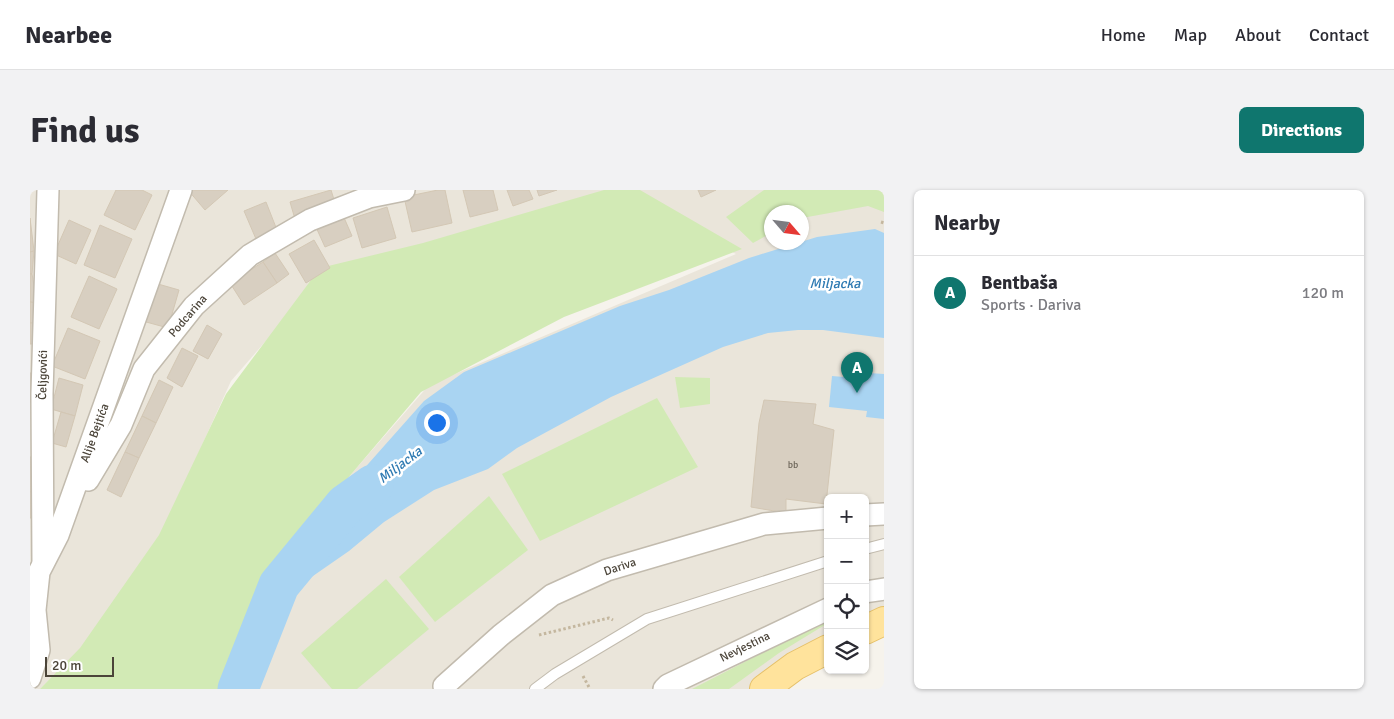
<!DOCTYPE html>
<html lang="en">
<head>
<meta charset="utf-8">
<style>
	:root { --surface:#fff; --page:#f2f2f3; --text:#2b2b33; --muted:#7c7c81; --line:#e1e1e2; --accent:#0f766e }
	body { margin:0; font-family:Signika,sans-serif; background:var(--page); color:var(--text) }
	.controls { position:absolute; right:15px; bottom:15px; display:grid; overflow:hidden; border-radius:8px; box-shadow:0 1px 4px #0004 }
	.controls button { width:45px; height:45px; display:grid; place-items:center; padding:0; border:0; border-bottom:1px solid var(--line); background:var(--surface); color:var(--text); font:25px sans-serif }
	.compass { position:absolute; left:734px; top:15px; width:45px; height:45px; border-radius:50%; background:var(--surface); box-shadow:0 1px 4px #0004; rotate:118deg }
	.scale { position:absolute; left:15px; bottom:12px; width:69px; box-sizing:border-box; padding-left:5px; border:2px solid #4b4439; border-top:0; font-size:14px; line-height:18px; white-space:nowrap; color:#4b4439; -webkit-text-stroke:4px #fff; paint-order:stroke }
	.you { position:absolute; left:406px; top:232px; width:18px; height:18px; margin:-12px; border:4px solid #fff; border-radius:50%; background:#1a73e8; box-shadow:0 0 0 8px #1a73e833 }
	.badge { display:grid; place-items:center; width:32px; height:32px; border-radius:50%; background:var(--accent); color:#fff; font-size:16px; font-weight:700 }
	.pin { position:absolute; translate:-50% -41px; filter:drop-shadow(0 1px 2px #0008) }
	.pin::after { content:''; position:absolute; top:26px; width:18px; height:15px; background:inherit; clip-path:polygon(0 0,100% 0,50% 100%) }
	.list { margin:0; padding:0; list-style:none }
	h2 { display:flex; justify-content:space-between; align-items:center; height:65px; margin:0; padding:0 20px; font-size:21px }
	h2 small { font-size:16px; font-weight:400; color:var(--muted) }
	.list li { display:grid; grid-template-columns:32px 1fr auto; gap:15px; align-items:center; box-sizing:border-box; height:75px; padding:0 20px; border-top:1px solid var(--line) }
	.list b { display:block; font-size:19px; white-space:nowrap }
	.list p { margin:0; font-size:16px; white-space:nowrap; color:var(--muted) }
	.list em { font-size:16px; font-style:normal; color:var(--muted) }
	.icon { flex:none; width:28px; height:28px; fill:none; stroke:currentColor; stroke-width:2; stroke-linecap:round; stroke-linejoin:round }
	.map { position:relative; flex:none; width:854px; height:499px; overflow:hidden; border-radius:8px }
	header { display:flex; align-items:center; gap:30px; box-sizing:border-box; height:70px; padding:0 25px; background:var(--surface); border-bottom:1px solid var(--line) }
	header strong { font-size:24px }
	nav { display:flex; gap:28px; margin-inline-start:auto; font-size:18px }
	.intro { display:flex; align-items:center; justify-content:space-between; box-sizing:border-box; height:120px; padding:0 30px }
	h1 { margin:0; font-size:35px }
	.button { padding:12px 22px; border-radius:8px; background:var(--accent); color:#fff; font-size:18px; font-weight:700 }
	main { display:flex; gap:30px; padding:0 30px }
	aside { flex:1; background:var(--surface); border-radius:8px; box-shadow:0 1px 4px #0004 }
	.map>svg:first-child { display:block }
	.residential { fill:#eae5da; fill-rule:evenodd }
	.green { fill:#d2eab5 }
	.water { fill:#a9d4f2 }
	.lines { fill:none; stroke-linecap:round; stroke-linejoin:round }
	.river { stroke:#a9d4f2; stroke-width:41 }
	.building { fill:#d8cfc1; stroke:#d3c7b4 }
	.lane-casing { stroke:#c2bbae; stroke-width:12 }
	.street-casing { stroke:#c2bbae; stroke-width:24 }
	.primary-casing { stroke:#e6c16a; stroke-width:30 }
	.path { stroke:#c4b79f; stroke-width:3; stroke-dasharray:2.5 2.5; stroke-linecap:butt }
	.lane { stroke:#fff; stroke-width:10 }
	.street { stroke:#fff; stroke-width:21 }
	.primary { stroke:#ffe39c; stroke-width:28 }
	.labels { text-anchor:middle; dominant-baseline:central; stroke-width:5; stroke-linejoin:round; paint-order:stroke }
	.number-label { font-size:10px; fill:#6e675b }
	.street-label { font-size:12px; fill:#4b4439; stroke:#fff }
	.water-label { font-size:14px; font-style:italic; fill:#2e7ab2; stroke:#fff }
</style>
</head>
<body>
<header>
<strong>Nearbee</strong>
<nav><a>Home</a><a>Map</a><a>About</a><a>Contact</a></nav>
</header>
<div class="intro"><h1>Find us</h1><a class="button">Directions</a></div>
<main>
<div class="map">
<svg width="854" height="499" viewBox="0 0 854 499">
	<rect width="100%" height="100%" fill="#f6f3ec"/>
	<path class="residential" d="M0,0h854v422l-19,7v-121h-37v142l-47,27 -32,22h-527l34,-106 173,-198 307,-131 -108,-54 -303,73 -94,108 -66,146 -67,105 -58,57h-10zM742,22h30v30h-30z"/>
	<g class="green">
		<polygon points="574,0 610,0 712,59 534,127 391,202 233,388 196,499 10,499 50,458 129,345 196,204 290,78 393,53"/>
		<polygon points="734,0 854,0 854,22 838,16 772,28 772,22 742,22 741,43 723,53 696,27"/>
		<polygon points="645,187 680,188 680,214 650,218"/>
		<polygon points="627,208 668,277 510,351 472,284"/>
		<polygon points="459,306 498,360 405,432 369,387"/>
		<polygon points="356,389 399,439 327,499 302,499 271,463"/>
		<polygon points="798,429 798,433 749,463 699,499 662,499"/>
	</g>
	<g class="water">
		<polygon points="845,39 854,43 854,148 793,140 768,140 738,143 693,157 581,207 487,258 458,279 404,300 354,332 319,361 270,395 277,387 323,291 394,211 434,182 590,116 639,100 719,68 787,47"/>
		<polygon points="839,183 854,184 854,229 836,227 837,221 799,217 802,186 838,189"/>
	</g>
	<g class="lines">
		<polyline class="river" points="208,499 249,395 315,315 343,295"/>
	</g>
	<g class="building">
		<polygon points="86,0 112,0 122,5 105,40 74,25"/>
		<polygon points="158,0 198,0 175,20"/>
		<polygon points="301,0 306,16 265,29 260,12"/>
		<polygon points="408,0 415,0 422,33 382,42 374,7"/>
		<polygon points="433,0 463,0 468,20 440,27"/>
		<polygon points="477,0 499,0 503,9 483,16"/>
		<polygon points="507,0 527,0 509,6"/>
		<polygon points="668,0 686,0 671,7"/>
		<polygon points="236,12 247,40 226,49 214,21"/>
		<polygon points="357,17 366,48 332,58 323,28"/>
		<polygon points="312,23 322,46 295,57 285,35"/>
		<polygon points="0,28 4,61 0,62"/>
		<polygon points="39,30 61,40 46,74 24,64"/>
		<polygon points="70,35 102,49 85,88 54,75"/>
		<polygon points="284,50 300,78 276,93 259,64"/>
		<polygon points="4,61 2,84 0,84 0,62"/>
		<polygon points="245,63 259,84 247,93 233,72"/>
		<polygon points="233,72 247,93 214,115 200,93"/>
		<polygon points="0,84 2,84 7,113 0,112"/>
		<polygon points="59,86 87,99 69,139 41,127"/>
		<polygon points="121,92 149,100 138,138 109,130"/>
		<polygon points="0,112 7,113 5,133 0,133"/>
		<polygon points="0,133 5,133 4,154 0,154"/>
		<polygon points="177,135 192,144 178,169 163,161"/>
		<polygon points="38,138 70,151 55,189 22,176"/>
		<polygon points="152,158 168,166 152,197 137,188"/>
		<polygon points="0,183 3,183 2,212 0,212"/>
		<polygon points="29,188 53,195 45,226 21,219"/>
		<polygon points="129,190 143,197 126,233 112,226"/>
		<polygon points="734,210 786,214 783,234 804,240 796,314 756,309 756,323 721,317 729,233"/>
		<polygon points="31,222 45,226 36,257 22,253"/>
		<polygon points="112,226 126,233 109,268 95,262"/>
		<polygon points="95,262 109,268 91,307 77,300"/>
		<polygon points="0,267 2,267 4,302 0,302"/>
		<polygon points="0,302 4,302 6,328 0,328"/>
	</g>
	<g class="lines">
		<g class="lane-casing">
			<g id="lane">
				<polyline points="835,359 854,354"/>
				<polyline points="505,499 525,484 617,429 798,371"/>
			</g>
		</g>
		<g class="street-casing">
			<g id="street">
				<polyline points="58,290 91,235 114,179 164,116 220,65 280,30 339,7 374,0"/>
				<polyline points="835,325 854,324"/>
				<polyline points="13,371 12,204 18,0"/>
				<polyline points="835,402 854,399"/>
				<polyline points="0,488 9,460 5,420 9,382 28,345 151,0"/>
				<polyline points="414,496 471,445 522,405 577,380 734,334 798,328"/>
				<polyline points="634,499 638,495 798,419"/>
			</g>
		</g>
		<g class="primary-casing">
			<g id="primary">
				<polyline points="835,440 854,431"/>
				<polyline points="734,499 765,476 798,459"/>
			</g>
		</g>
		<g class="path">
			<polyline points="851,32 854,33"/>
			<polyline points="509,445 579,428 583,430"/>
			<polyline points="553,486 560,499"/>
		</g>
		<use href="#lane" class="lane"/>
		<use href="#street" class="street"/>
		<use href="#primary" class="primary"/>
	</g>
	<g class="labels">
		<g class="number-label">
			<text x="763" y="275">bb</text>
		</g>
		<g class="street-label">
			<text transform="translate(158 126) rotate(-49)">Podcarina</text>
			<text transform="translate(13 185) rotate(-89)">Čeljgovići</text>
			<text transform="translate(65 243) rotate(-70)">Alije Bejtića</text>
			<text transform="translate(590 377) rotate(-18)">Dariva</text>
			<text transform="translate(715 457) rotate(-26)">Nevjestina</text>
		</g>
		<g class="water-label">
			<text x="805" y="93">Miljacka</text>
			<text transform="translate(370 275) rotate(-37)">Miljacka</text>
		</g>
	</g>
</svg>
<div class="controls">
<button>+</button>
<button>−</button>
<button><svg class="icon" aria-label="locate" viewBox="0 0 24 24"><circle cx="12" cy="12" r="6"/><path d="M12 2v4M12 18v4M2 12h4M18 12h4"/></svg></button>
<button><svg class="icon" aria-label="layers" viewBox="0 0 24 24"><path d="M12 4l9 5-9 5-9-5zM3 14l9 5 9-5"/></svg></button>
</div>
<svg class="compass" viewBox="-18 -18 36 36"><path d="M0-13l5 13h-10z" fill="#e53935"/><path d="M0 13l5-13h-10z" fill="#7c7c81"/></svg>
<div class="scale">20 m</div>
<div class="you"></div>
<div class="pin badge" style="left:827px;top:203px">A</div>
</div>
<aside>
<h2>Nearby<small></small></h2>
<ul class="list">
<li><span class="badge">A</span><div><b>Bentbaša</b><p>Sports · Dariva</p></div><em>120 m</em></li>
</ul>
</aside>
</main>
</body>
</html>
